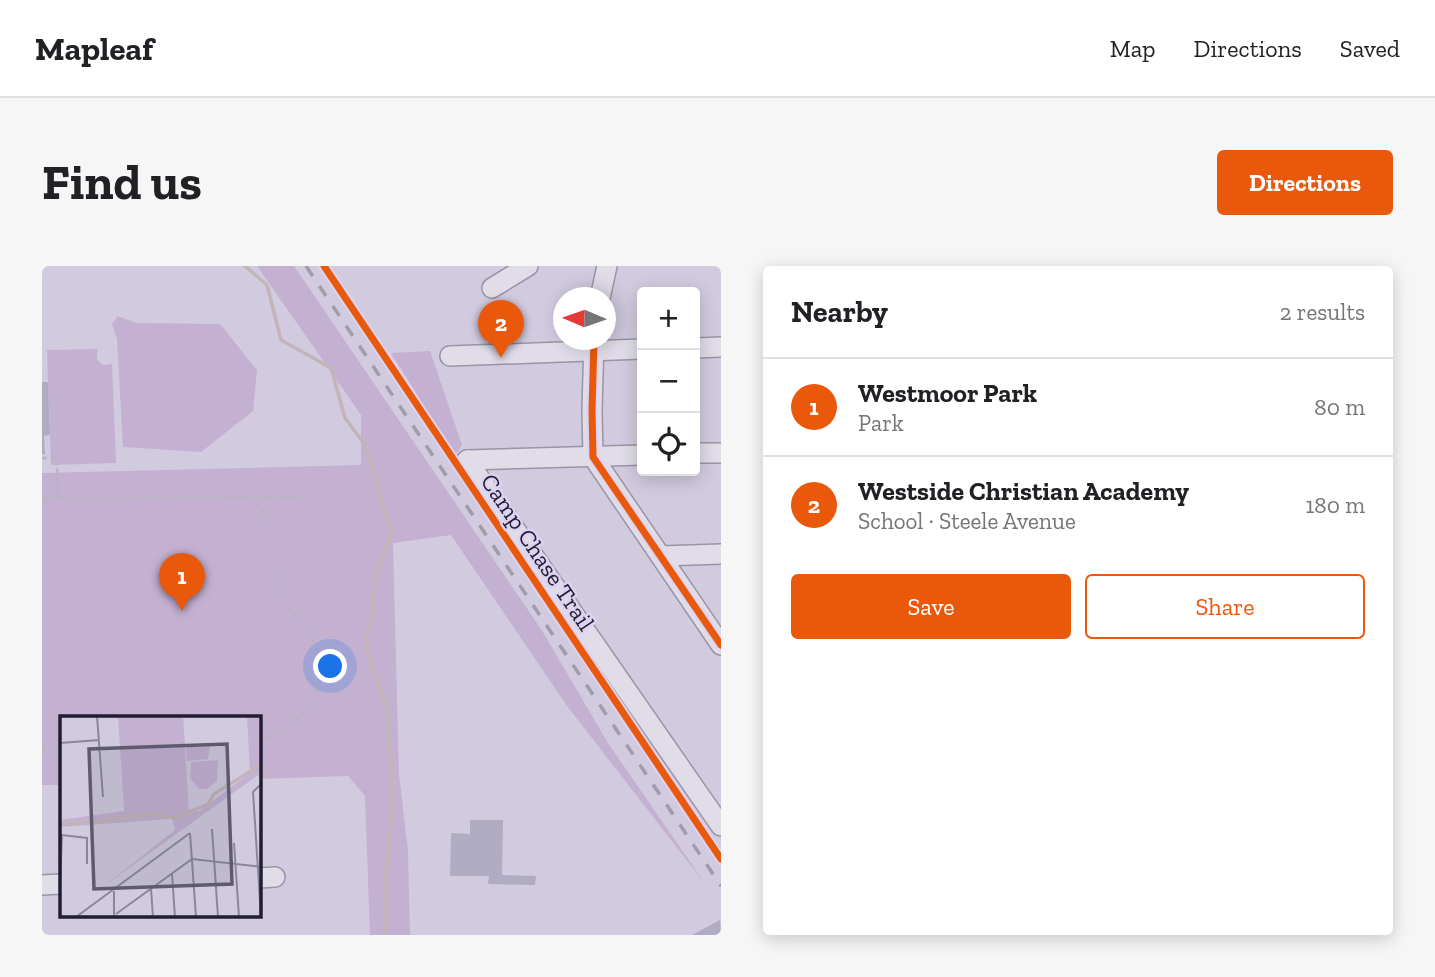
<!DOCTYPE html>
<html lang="en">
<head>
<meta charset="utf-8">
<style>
	:root { --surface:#fff; --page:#f6f6f6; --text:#202124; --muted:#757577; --line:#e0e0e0; --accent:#ea580c }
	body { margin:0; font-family:"Zilla Slab",serif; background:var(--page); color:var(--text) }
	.controls { position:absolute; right:21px; top:21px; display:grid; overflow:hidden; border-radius:7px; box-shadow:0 4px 18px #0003 }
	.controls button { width:63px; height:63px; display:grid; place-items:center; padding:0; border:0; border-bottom:2px solid var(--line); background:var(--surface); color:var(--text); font:35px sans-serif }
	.compass { position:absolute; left:511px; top:21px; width:63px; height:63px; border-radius:50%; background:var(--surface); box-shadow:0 4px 18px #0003; rotate:272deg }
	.you { position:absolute; left:289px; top:401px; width:24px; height:24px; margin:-18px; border:5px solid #fff; border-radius:50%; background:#1a73e8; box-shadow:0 0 0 10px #1a73e833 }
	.badge { display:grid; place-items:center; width:46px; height:46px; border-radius:50%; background:var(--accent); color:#fff; font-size:23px; font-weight:700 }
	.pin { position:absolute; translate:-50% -58px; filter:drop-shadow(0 2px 4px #0008) }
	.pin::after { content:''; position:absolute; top:37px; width:24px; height:21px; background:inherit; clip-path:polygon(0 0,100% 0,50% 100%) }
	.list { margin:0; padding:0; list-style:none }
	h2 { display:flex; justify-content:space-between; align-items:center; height:91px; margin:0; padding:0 28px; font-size:30px }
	h2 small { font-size:23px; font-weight:400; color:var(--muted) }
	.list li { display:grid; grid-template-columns:46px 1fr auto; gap:21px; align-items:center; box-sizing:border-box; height:98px; padding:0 28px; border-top:2px solid var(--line) }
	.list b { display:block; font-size:26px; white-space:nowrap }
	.list p { margin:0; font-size:23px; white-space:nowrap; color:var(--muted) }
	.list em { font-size:23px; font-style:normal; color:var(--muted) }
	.actions { display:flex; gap:14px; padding:21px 28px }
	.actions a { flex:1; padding:16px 0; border:2px solid var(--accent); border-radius:7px; text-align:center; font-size:24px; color:var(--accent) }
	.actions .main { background:var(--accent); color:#fff }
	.icon { flex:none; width:38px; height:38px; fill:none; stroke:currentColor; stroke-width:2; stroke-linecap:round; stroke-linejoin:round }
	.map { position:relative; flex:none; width:679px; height:669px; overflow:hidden; border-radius:7px }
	header { display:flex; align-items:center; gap:42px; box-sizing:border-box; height:98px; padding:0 35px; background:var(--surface); border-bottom:2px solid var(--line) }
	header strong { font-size:33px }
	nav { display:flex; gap:38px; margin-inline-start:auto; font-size:24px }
	.intro { display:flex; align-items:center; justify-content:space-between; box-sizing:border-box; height:168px; padding:0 42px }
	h1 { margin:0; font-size:49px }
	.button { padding:18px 32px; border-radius:7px; background:var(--accent); color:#fff; font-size:24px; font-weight:700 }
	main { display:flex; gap:42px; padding:0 42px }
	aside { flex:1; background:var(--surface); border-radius:7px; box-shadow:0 4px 18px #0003 }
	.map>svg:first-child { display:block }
	.green { fill:#c4b0d1 }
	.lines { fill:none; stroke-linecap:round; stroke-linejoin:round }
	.stream { stroke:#c3b5b7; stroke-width:3.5 }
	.building { fill:#b0acc3 }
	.minor-casing { stroke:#9995a5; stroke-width:22 }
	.path { stroke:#b8b4c1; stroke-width:2.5; stroke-dasharray:5 3.5; stroke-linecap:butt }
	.minor { stroke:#e0dce8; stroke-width:19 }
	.rail { stroke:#a09ca8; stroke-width:3.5; stroke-dasharray:12 12; stroke-linecap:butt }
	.cycleway-casing { stroke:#dcd2f1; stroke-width:11 }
	.cycleway { stroke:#e8590c; stroke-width:7 }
	.labels { text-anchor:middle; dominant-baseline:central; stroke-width:5; stroke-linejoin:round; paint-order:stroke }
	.street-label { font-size:24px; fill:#201e32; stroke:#dcd2f1 }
	.inset-river { fill:none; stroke:#c3b5b7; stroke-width:3.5 }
	.inset-road { fill:none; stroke:#8b869a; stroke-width:2 }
	.view { fill:#5e5b6f; fill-opacity:0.15; stroke:#5e5b6f; stroke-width:3.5 }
	.inset-edge { fill:none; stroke:#201e32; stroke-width:3.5 }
</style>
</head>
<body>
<header>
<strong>Mapleaf</strong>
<nav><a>Map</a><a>Directions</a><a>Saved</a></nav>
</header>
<div class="intro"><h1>Find us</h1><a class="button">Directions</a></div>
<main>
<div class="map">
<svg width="679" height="669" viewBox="0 0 679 669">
	<rect width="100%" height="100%" fill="#d2cbe0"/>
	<g class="green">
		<polygon points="215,0 252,0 499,363 566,477 664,619 525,440 409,269 351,277 357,508 366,585 368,669 328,669 323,530 306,510 217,513 217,452 19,452 19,519 0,519 0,207 319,199 319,149"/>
		<polygon points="76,50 94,57 178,58 215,104 211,145 159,186 81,181 75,73 70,58"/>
		<path d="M56,83c-2,8 -2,12 6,16l8,-1 4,99 -65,2 -4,-115z"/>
		<polygon points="388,85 420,179 413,189 349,87"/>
	</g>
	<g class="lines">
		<polyline class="stream" points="203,0 225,19 239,74 289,102 303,152 323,179 350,268 333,311 331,350 324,371 327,395 344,439 349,494 349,555 343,625 344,669"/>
	</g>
	<g class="building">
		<polygon points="0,116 6,116 8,169 2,170 3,188 0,188"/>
		<polygon points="428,554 461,554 460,609 494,610 493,619 446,618 447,610 408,610 409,567 428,568"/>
		<polygon points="678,654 679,669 650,669"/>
	</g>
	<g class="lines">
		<g class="minor-casing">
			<g id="minor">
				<polyline points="450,22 486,0"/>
				<polyline points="558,32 565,0"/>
				<polyline points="552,74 550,144 551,191 679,379"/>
				<polyline points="653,82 679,81"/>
				<polyline points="408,90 600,83"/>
				<polyline points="653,187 679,187"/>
				<polyline points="425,194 679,560"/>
				<polyline points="425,194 600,189"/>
				<polyline points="619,290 679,288"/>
				<polyline points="217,612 233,611"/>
				<polyline points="0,619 19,618"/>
			</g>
		</g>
		<g class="path">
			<polyline points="0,192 15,192 16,233"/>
			<path d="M206,232c41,32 15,52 28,87 8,22 28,37 38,58 21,44 -14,84 -55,98"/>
			<polyline points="0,233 265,231"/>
			<polyline points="0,486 19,485"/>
		</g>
		<use href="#minor" class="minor"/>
		<polyline class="rail" points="264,0 679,620"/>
		<g class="cycleway-casing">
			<g id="cycleway">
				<polyline points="282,0 679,593"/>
				<polyline points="552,74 550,144 551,191 679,379"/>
			</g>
		</g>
		<use href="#cycleway" class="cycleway"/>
	</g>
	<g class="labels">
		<g class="street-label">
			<text transform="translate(496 286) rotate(56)">Camp Chase Trail</text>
		</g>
	</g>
	<g transform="translate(18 450)">
		<rect width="201" height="201" fill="#d2cbe0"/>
		<path d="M58,0h65l6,95h10l51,-38 -3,-57h14v57l-157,113 71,-56 -3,-11 -112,8v-7l64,-9zM150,30l-2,13 -21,2 -1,-14zM158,44l-1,21 -10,8h-8l-9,-11 1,-16z" fill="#c4b0d1"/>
		<path class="inset-river" d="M0,109l93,-11 21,4 34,-14 6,-10 48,-30"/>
		<path class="inset-road" d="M37,0l6,81M0,27l39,-3M152,113l6,88M130,117l6,84M174,127l5,74M112,158l3,43M0,167l2,-48 25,3v26M91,173l2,28M54,175v26M56,198l76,-55 70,8M16,201l114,-84M201,201l-8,-125 9,-9"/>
		<path class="view" d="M167,28l5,140 -138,5 -5,-140z"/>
		<rect width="201" height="201" class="inset-edge"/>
	</g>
</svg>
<div class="controls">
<button>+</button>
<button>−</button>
<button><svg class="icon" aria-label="locate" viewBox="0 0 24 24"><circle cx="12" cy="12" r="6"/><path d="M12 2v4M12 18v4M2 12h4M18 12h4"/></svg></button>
</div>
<svg class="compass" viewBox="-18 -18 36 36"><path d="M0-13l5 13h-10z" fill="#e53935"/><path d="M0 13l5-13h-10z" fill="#757577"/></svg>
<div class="you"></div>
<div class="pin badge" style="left:140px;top:345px">1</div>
<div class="pin badge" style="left:459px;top:92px">2</div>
</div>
<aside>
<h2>Nearby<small>2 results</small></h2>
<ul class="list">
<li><span class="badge">1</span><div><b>Westmoor Park</b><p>Park</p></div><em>80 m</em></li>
<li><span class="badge">2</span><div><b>Westside Christian Academy</b><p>School · Steele Avenue</p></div><em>180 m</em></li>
</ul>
<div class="actions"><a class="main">Save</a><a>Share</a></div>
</aside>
</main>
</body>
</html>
